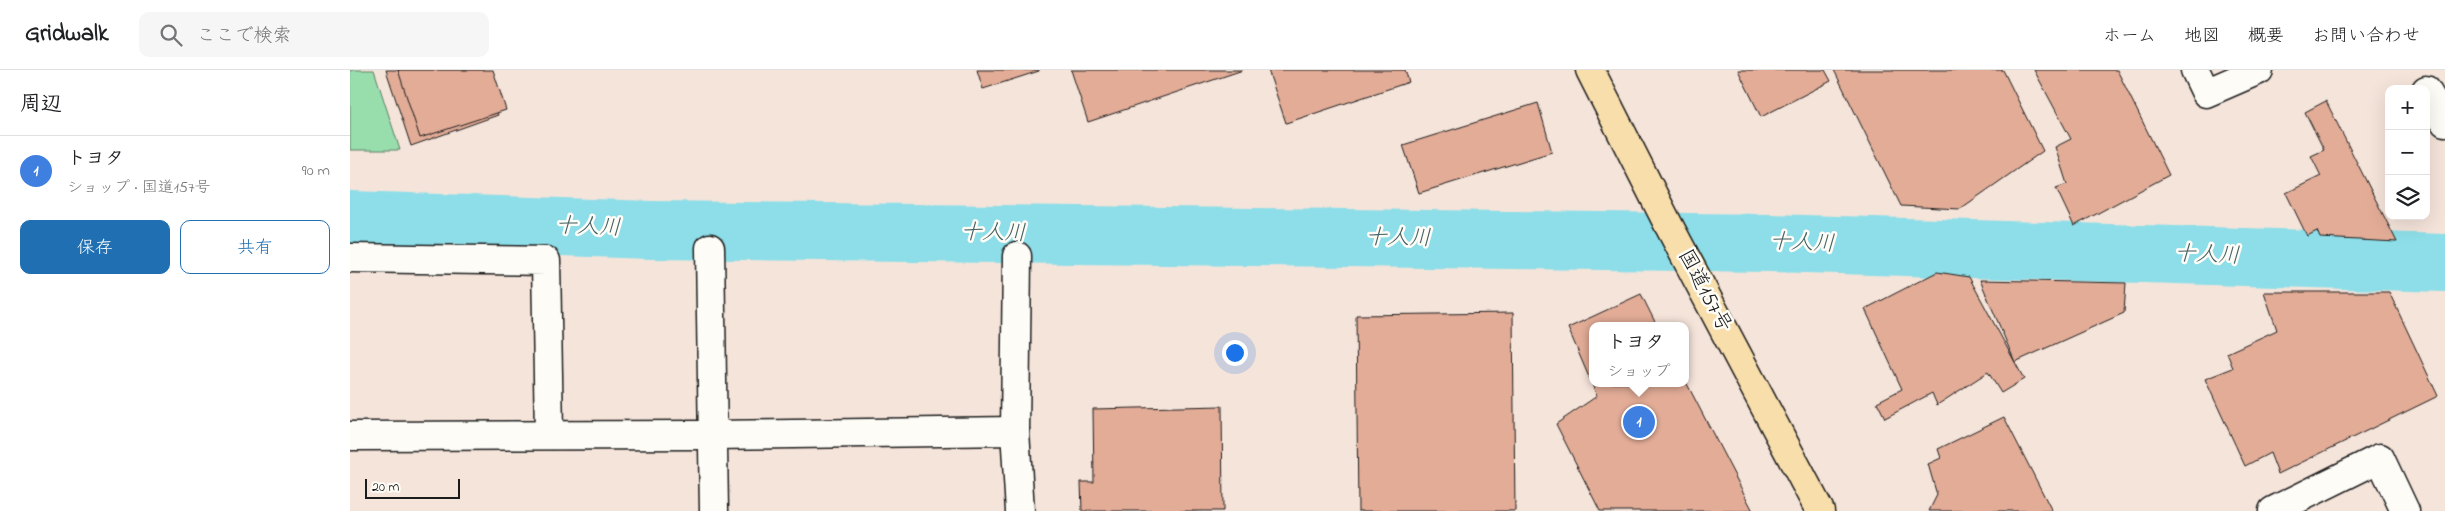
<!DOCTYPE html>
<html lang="ja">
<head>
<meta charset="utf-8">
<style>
	:root { --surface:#fff; --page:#f6f6f6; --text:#202124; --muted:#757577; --line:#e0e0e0; --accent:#1f6fb2 }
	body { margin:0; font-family:"Indie Flower","Klee One",sans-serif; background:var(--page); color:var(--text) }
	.controls { position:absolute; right:15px; top:15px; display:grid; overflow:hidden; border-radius:10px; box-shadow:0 5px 20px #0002 }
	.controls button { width:45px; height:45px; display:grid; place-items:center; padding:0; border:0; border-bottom:1px solid var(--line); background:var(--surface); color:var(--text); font:25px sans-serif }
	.scale { position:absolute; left:15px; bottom:12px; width:95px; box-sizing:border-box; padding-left:5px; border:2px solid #1c1c1c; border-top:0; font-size:14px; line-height:18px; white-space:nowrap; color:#1c1c1c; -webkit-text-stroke:4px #fdfcf7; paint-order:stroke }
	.you { position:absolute; left:884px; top:282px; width:18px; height:18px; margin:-12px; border:4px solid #fff; border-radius:50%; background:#1a73e8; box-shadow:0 0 0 8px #1a73e833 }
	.badge { display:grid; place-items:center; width:32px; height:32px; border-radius:50%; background:var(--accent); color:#fff; font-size:16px; font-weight:700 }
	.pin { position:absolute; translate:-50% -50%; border:2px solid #fff; box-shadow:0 1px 5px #0006 }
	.popup { position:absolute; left:1239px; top:252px; width:100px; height:65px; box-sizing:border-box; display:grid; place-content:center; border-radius:10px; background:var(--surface); filter:drop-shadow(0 1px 4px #0005); font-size:16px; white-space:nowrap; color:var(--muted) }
	.popup b { font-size:19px; color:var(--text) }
	.popup::after { content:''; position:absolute; left:50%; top:100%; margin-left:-10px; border:10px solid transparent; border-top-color:var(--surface) }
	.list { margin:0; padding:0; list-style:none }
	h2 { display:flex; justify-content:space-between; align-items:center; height:65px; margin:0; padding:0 20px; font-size:21px }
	h2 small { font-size:16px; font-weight:400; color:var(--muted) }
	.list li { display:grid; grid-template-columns:32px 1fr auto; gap:15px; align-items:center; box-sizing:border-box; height:70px; padding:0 20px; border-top:1px solid var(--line) }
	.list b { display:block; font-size:19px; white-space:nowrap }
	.list p { margin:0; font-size:16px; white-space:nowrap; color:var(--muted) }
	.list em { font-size:16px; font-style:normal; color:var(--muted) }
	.actions { display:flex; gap:10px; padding:15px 20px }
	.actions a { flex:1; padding:11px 0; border:1px solid var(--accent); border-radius:10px; text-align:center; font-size:18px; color:var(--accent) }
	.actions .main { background:var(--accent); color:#fff }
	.icon { flex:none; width:28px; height:28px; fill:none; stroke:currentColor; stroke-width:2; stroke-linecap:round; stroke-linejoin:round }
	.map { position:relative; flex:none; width:2095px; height:441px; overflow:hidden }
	header { display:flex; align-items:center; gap:30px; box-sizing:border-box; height:70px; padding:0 25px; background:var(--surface); border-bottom:1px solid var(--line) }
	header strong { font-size:24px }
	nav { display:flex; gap:28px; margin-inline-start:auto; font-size:18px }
	.search { width:350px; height:45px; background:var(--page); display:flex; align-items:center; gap:12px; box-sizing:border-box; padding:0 18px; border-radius:10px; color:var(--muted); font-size:19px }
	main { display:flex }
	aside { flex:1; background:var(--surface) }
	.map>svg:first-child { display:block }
	.green { fill:#98deac; stroke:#5a7d64 }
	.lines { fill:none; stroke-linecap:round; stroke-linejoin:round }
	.river { stroke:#8ddee8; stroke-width:58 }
	.building { fill:#e2ac97; stroke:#1c1c1c }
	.minor-casing { stroke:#1c1c1c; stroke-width:31 }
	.trunk-casing { stroke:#1c1c1c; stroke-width:31 }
	.minor { stroke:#fdfcf7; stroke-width:28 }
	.trunk { stroke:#f8deab; stroke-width:28 }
	.labels { text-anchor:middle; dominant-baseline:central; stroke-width:5; stroke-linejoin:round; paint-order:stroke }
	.street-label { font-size:21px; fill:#1c1c1c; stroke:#fdfcf7 }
	.water-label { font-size:22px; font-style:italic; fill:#446063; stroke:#fdfcf7 }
</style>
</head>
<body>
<header>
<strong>Gridwalk</strong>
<div class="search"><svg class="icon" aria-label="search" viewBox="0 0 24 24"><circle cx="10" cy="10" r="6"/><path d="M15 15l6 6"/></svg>ここで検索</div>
<nav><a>ホーム</a><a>地図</a><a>概要</a><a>お問い合わせ</a></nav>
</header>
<main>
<aside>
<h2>周辺<small></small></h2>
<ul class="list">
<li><span class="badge" style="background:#3f7fe0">1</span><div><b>トヨタ</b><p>ショップ · 国道157号</p></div><em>90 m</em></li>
</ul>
<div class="actions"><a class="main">保存</a><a>共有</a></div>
</aside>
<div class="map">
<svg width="2095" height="441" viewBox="0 0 2095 441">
	<rect width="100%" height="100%" fill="#f5e4da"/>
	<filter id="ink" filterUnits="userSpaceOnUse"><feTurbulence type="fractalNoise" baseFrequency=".02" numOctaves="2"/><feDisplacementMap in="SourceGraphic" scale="10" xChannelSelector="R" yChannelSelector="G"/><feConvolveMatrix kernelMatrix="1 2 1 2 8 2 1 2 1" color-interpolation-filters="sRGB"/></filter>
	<g filter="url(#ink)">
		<polygon class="green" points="0,0 24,0 50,80 0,80"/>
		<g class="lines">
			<polyline class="river" points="0,150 302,160 1421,173 2095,193"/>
		</g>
		<g class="building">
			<polygon points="36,0 134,0 148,45 61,76"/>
			<polygon points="48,0 143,0 156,40 70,68"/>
			<polygon points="627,0 689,0 689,1 633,19"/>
			<polygon points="721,0 893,0 738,52"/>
			<polygon points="918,0 1055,0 1059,12 936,53"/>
			<polygon points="1388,0 1475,0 1481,11 1411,47"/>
			<polygon points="1484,0 1653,0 1693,81 1610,139 1551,136"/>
			<polygon points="1684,0 1767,0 1819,105 1724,156 1706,118 1717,114 1705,77 1721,69"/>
			<polygon points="1976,31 1995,69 2047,172 1970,168 1967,161 1957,166 1936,123 1971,106 1961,86 1974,80 1955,42"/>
			<polygon points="1188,33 1202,82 1069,123 1053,75"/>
			<polygon points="1587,202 1619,207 1674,309 1651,323 1638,302 1587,335 1582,323 1535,348 1527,332 1552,319 1515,239"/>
			<polygon points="1630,210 1776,213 1774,243 1665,292"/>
			<polygon points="1914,222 2039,222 2088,326 1928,404 1920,383 1895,396 1855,309 1883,298 1877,283 1927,260"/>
			<polygon points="1291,224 1307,256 1243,256 1243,313 1335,313 1335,310 1403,441 1250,441 1206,354 1247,326 1218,258"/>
			<polygon points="1163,243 1165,441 1008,441 1006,245"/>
			<polygon points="872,336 873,441 732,441 731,412 744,412 743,339"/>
			<polygon points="1654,347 1702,441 1579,441 1587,425 1578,394 1591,388 1588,379"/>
		</g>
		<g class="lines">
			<g class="minor-casing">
				<g id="minor">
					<polyline points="1845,0 1856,23 1909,0"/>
					<polyline points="2076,20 2095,52"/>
					<polyline points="360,178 364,441"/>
					<polyline points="0,188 196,191 199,364"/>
					<polyline points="665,361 667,186"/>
					<polyline points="0,366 363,365 665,361 670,441"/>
					<polyline points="1923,441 2030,388 2055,441"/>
				</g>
			</g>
			<g class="trunk-casing">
				<polyline id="trunk" points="1240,0 1318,154 1470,441"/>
			</g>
			<use href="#minor" class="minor"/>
			<use href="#trunk" class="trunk"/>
		</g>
	</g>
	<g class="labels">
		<g class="street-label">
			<text transform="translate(1354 221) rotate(62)">国道157号</text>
		</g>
		<g class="water-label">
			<text transform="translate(238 158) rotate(2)">十人川</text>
			<text transform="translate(643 164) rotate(1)">十人川</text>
			<text transform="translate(1048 169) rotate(1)">十人川</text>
			<text transform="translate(1452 174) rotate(2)">十人川</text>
			<text transform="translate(1857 186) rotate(2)">十人川</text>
		</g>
	</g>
</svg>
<div class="controls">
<button>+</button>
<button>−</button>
<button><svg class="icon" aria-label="layers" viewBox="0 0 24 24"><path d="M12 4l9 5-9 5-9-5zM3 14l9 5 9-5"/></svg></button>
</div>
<div class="scale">20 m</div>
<div class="you"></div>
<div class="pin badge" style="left:1289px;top:352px;background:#3f7fe0">1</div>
<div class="popup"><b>トヨタ</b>ショップ</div>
</div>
</main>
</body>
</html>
